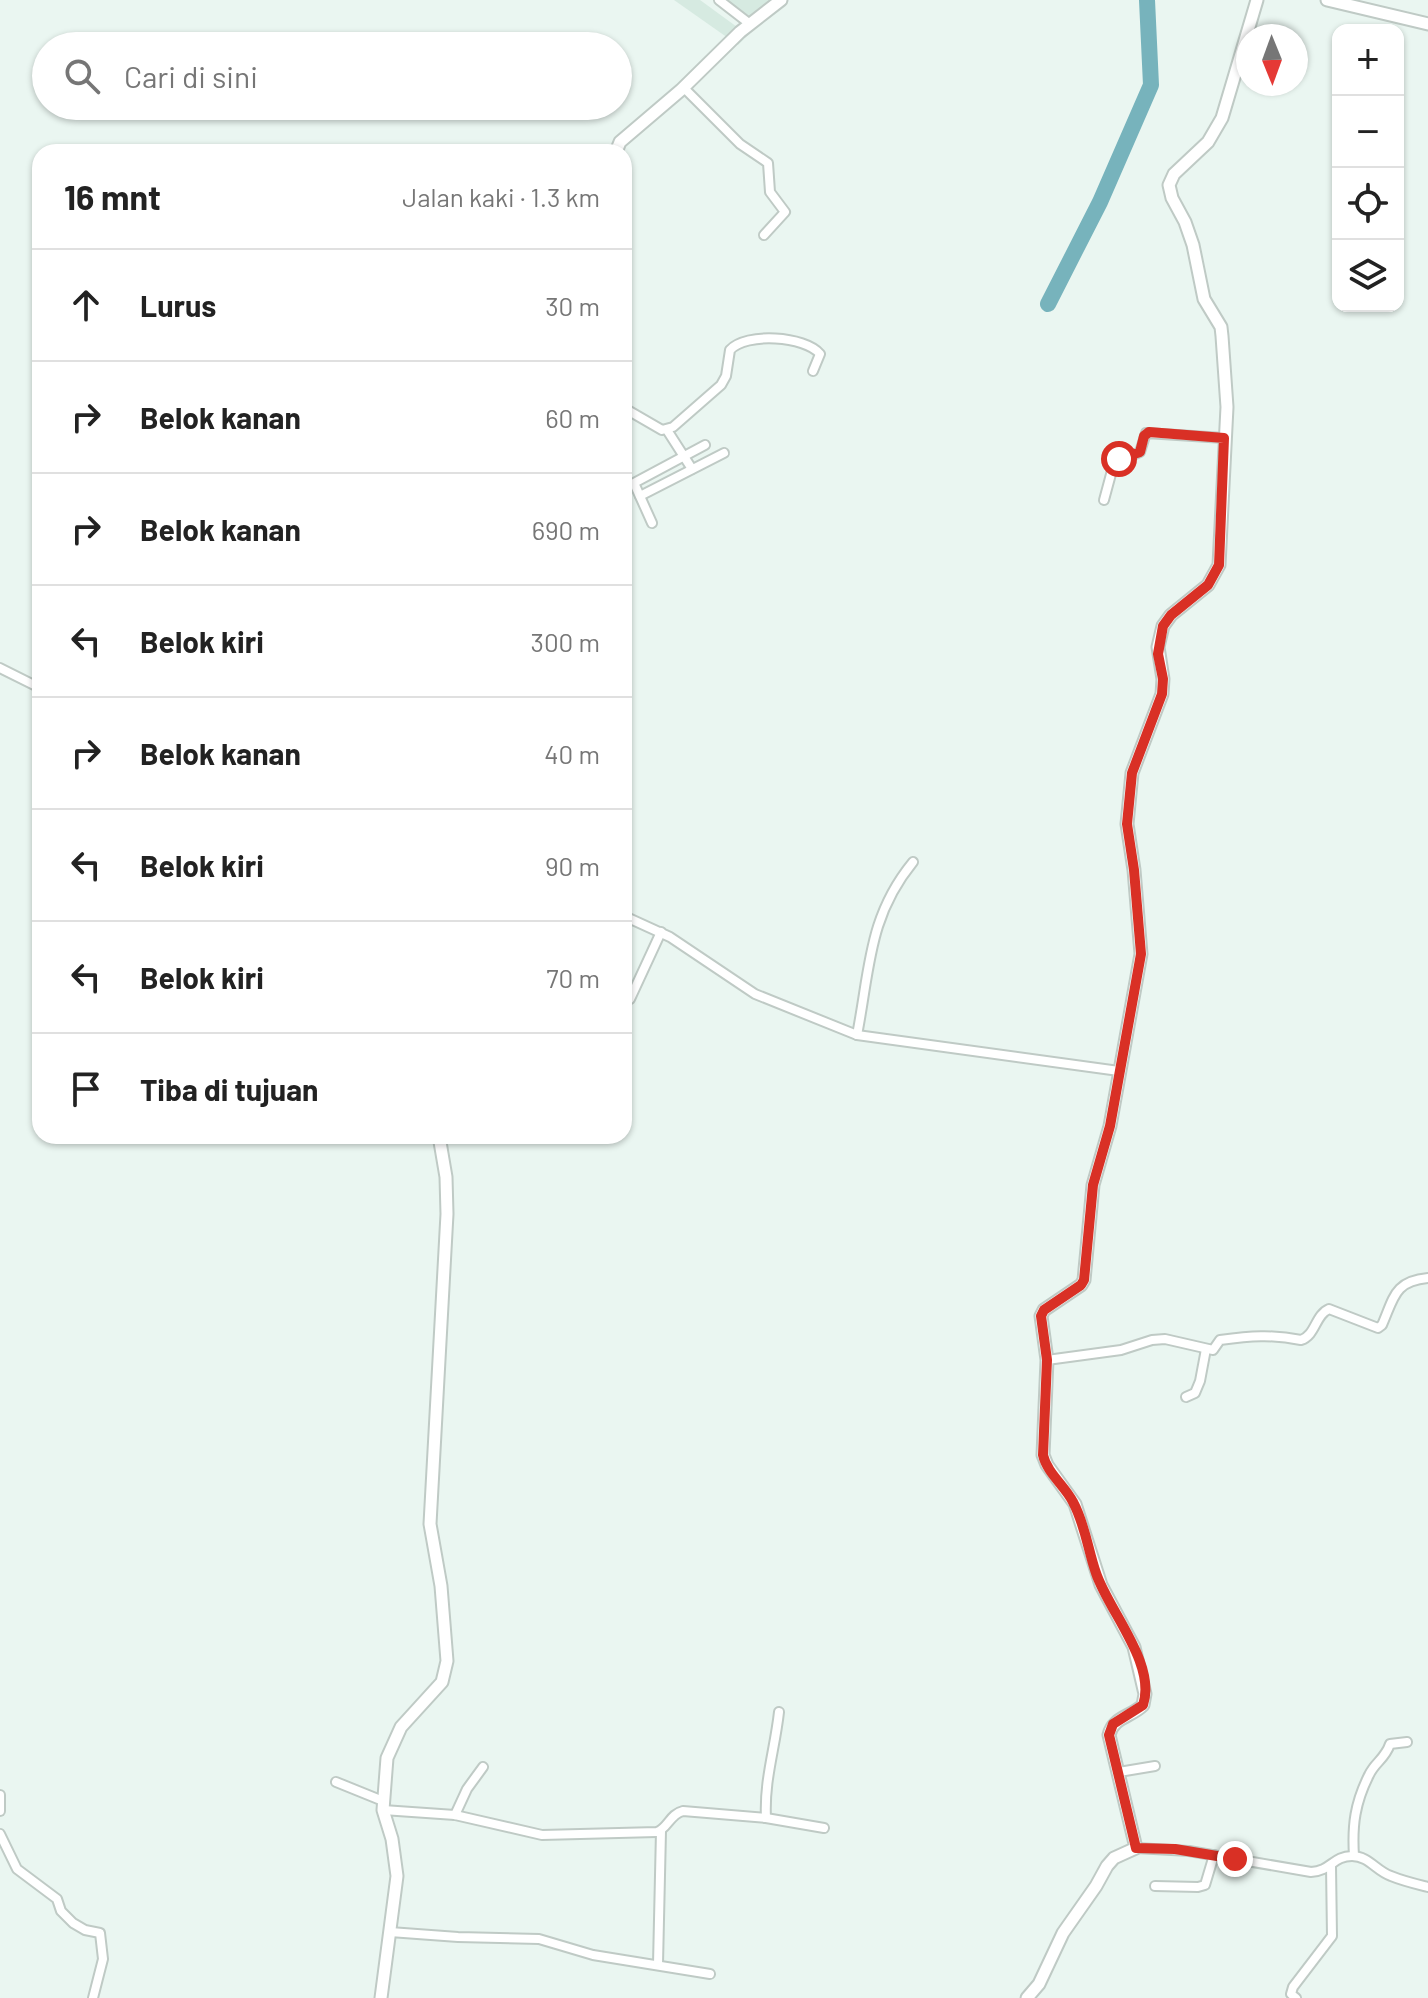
<!DOCTYPE html>
<html lang="id">
<head>
<meta charset="utf-8">
<style>
	:root { --surface:#fff; --page:#f6f6f6; --text:#222; --muted:#767676; --line:#e0e0e0 }
	body { margin:0; font-family:Barlow,sans-serif; background:var(--page); color:var(--text) }
	.controls { position:absolute; right:24px; top:24px; display:grid; overflow:hidden; border-radius:16px; box-shadow:0 2px 6px #0004 }
	.controls button { width:72px; height:72px; display:grid; place-items:center; padding:0; border:0; border-bottom:2px solid var(--line); background:var(--surface); color:var(--text); font:40px sans-serif }
	.compass { position:absolute; left:1236px; top:24px; width:72px; height:72px; border-radius:50%; background:var(--surface); box-shadow:0 2px 6px #0004; rotate:179deg }
	.stop { position:absolute; width:24px; height:24px; margin:-18px; border:6px solid #d93025; border-radius:50%; background:#fff }
	.stop.end { background:#d93025; border-color:#fff; box-shadow:0 2px 8px #0008 }
	.list { margin:0; padding:0; list-style:none }
	h2 { display:flex; justify-content:space-between; align-items:center; height:104px; margin:0; padding:0 32px; font-size:34px }
	h2 small { font-size:26px; font-weight:400; color:var(--muted) }
	.list li { display:grid; grid-template-columns:52px 1fr auto; gap:24px; align-items:center; box-sizing:border-box; height:112px; padding:0 32px; border-top:2px solid var(--line) }
	.list b { display:block; font-size:30px; white-space:nowrap }
	.list em { font-size:26px; font-style:normal; color:var(--muted) }
	.icon { flex:none; width:44px; height:44px; fill:none; stroke:currentColor; stroke-width:2; stroke-linecap:round; stroke-linejoin:round }
	.map { position:relative; flex:none; width:1428px; height:1998px; overflow:hidden }
	.search { position:absolute; background:var(--surface); box-shadow:0 2px 6px #0004; left:32px; top:32px; width:600px; height:88px; display:flex; align-items:center; gap:20px; box-sizing:border-box; padding:0 28px; border-radius:44px; color:var(--muted); font-size:30px }
	.panel { position:absolute; background:var(--surface); box-shadow:0 2px 6px #0004; left:32px; top:144px; width:600px; height:1000px; border-radius:24px }
	.map>svg:first-child { display:block }
	.built { fill:#d6eae1 }
	.lines { fill:none; stroke-linecap:round; stroke-linejoin:round }
	.river { stroke:#77b3bc; stroke-width:16 }
	.street-casing { stroke:#bfcac5; stroke-width:12 }
	.secondary-casing { stroke:#bfcac5; stroke-width:15 }
	.street { stroke:#fff; stroke-width:8 }
	.secondary { stroke:#fff; stroke-width:11 }
	.route { stroke:#d93025; stroke-width:10 }
</style>
</head>
<body>
<div class="map">
<svg width="1428" height="1998" viewBox="0 0 1428 1998">
	<rect width="100%" height="100%" fill="#eaf6f1"/>
	<g class="built">
		<polygon points="674,0 700,0 748,35 738,45"/>
		<polygon points="726,0 771,0 752,18"/>
	</g>
	<g class="lines">
		<polyline class="river" points="1048,304 1100,202 1151,85 1147,0"/>
		<g class="street-casing">
			<g id="street">
				<polyline points="719,0 750,24"/>
				<polyline points="683,87 740,144 768,163 770,192 785,212 764,235"/>
				<path d="M624,408l38,22 11,-3 48,-42 5,-9 4,-26c16,-18 75,-14 90,4l-7,17"/>
				<polyline points="667,430 692,469"/>
				<polyline points="640,496 724,453"/>
				<polyline points="1104,500 1114,463 1140,452 1146,433 1224,438"/>
				<polyline points="652,523 634,483 705,445"/>
				<polyline points="0,668 40,688"/>
				<polyline points="624,916 670,937 755,994 857,1035 1119,1071"/>
				<polyline points="630,999 661,932"/>
				<path d="M857,1035c13,-66 11,-118 56,-173"/>
				<path d="M1047,1360l74,-10 31,-10 13,-1 48,11 7,-10c30,-4 52,-6 81,0 15,-5 14,-25 28,-31l49,19 4,-3c12,-27 12,-44 46,-47"/>
				<polyline points="1186,1397 1195,1393 1200,1381 1206,1349"/>
				<polyline points="1119,1772 1155,1766"/>
				<polyline points="336,1782 383,1801"/>
				<polyline points="0,1795 0,1811"/>
				<path d="M383,1810l72,5 87,20 115,-3c11,-4 13,-18 26,-21l83,7 58,10"/>
				<polyline points="455,1815 467,1789 483,1767"/>
				<path d="M766,1818c-2,-38 9,-69 13,-106"/>
				<polyline points="0,1834 17,1869 57,1899 61,1911 73,1923 85,1930 100,1933 103,1959 93,1998"/>
				<path d="M1136,1848l53,3 122,21c20,-1 22,-16 41,-16 17,0 24,15 39,20 12,5 25,8 37,11"/>
				<path d="M1354,1856c-2,-31 1,-53 15,-81 6,-13 16,-16 21,-31l17,-2"/>
				<polyline points="1155,1886 1198,1887 1205,1885 1214,1855"/>
				<polyline points="390,1932 458,1937 539,1939 593,1955 710,1974"/>
				<polyline points="658,1964 661,1831"/>
				<polyline points="1296,1998 1291,1994 1293,1987 1332,1936 1331,1866"/>
			</g>
		</g>
		<g class="secondary-casing">
			<g id="secondary">
				<polyline points="1327,0 1428,24"/>
				<polyline points="616,152 620,142 681,90 740,32 781,0"/>
				<polyline points="381,1998 397,1876 392,1839 383,1810 387,1758 401,1727 442,1682 447,1661 441,1586 430,1524 447,1214 446,1177 439,1136"/>
				<path d="M1027,1998l12,-14 24,-51 33,-47 11,-20 7,-8 22,-10 -27,-113c4,-18 22,-18 34,-30l2,-11 -11,-47 -33,-62 -26,-81 -28,-39 -4,-10 4,-95 -6,-44 3,-6 37,-25 3,-5 9,-95 17,-59 31,-172 -7,-84 -7,-46 5,-51 30,-79 1,-15 -5,-32 5,-21 8,-11 37,-30 11,-20 8,-158 -5,-71 -1,-9 -17,-28 -11,-54 -8,-23 -13,-24 -3,-13 5,-11 34,-32 14,-24 35,-118"/>
			</g>
		</g>
		<use href="#street" class="street"/>
		<use href="#secondary" class="secondary"/>
	</g>
	<g class="lines">
		<path class="route" d="M1119,459l21,-7 4,-16 5,-4 75,6 -5,127 -11,20 -37,30 -8,11 -5,28 5,25 -1,15 -30,79 -5,51 7,46 7,84 -31,172 -17,59 -9,95 -3,5 -37,25 -3,6 6,44 -4,95c4,18 22,31 30,47 12,22 15,48 23,71 12,37 61,91 47,132l-30,19 -4,11 27,113 39,1 60,10"/>
	</g>
</svg>
<div class="controls">
<button>+</button>
<button>−</button>
<button><svg class="icon" aria-label="locate" viewBox="0 0 24 24"><circle cx="12" cy="12" r="6"/><path d="M12 2v4M12 18v4M2 12h4M18 12h4"/></svg></button>
<button><svg class="icon" aria-label="layers" viewBox="0 0 24 24"><path d="M12 4l9 5-9 5-9-5zM3 14l9 5 9-5"/></svg></button>
</div>
<svg class="compass" viewBox="-18 -18 36 36"><path d="M0-13l5 13h-10z" fill="#e53935"/><path d="M0 13l5-13h-10z" fill="#767676"/></svg>
<div class="stop" style="left:1119px;top:459px"></div>
<div class="stop end" style="left:1235px;top:1859px"></div>
<div class="search"><svg class="icon" aria-label="search" viewBox="0 0 24 24"><circle cx="10" cy="10" r="6"/><path d="M15 15l6 6"/></svg>Cari di sini</div>
<section class="panel">
<h2>16 mnt<small>Jalan kaki · 1.3 km</small></h2>
<ul class="list">
<li><svg class="icon" aria-label="ahead" viewBox="0 0 24 24"><path d="M12 20V5M6 11l6-6 6 6"/></svg><div><b>Lurus</b></div><em>30 m</em></li>
<li><svg class="icon" aria-label="right" viewBox="0 0 24 24"><path d="M7 20v-9h11M14 6l5 5-5 5"/></svg><div><b>Belok kanan</b></div><em>60 m</em></li>
<li><svg class="icon" aria-label="right" viewBox="0 0 24 24"><path d="M7 20v-9h11M14 6l5 5-5 5"/></svg><div><b>Belok kanan</b></div><em>690 m</em></li>
<li><svg class="icon" aria-label="left" viewBox="0 0 24 24"><path d="M17 20v-9H6M10 6l-5 5 5 5"/></svg><div><b>Belok kiri</b></div><em>300 m</em></li>
<li><svg class="icon" aria-label="right" viewBox="0 0 24 24"><path d="M7 20v-9h11M14 6l5 5-5 5"/></svg><div><b>Belok kanan</b></div><em>40 m</em></li>
<li><svg class="icon" aria-label="left" viewBox="0 0 24 24"><path d="M17 20v-9H6M10 6l-5 5 5 5"/></svg><div><b>Belok kiri</b></div><em>90 m</em></li>
<li><svg class="icon" aria-label="left" viewBox="0 0 24 24"><path d="M17 20v-9H6M10 6l-5 5 5 5"/></svg><div><b>Belok kiri</b></div><em>70 m</em></li>
<li><svg class="icon" aria-label="arrive" viewBox="0 0 24 24"><path d="M6 21V4h12l-3 4 3 4H6"/></svg><div><b>Tiba di tujuan</b></div></li>
</ul>
</section>
</div>
</body>
</html>
